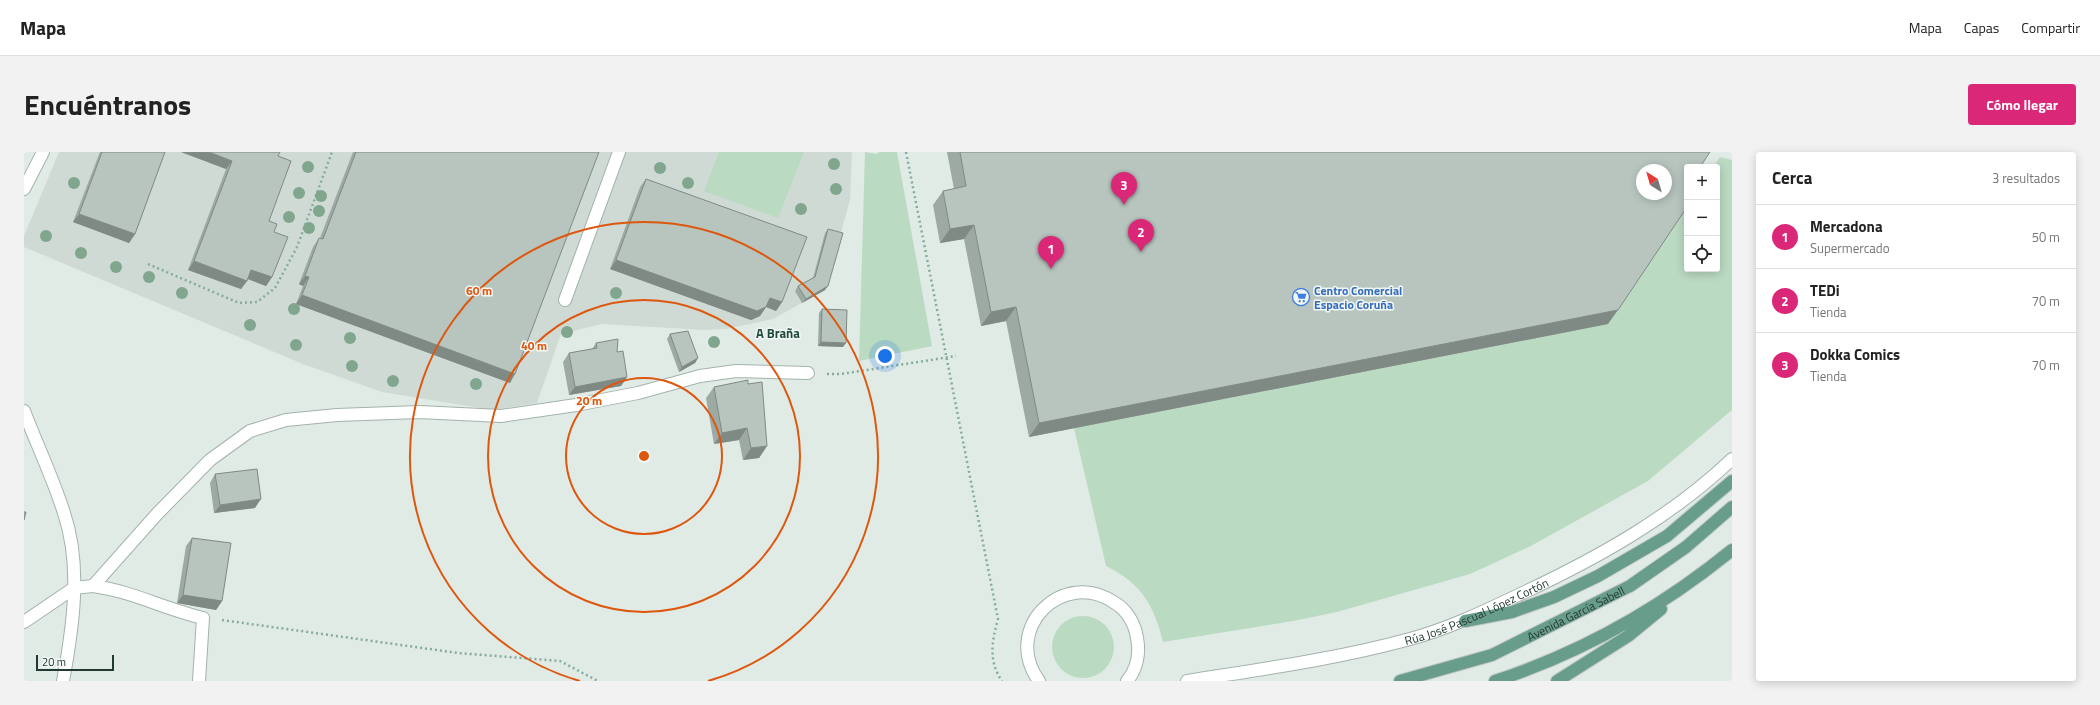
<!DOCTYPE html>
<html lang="es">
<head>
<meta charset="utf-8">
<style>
	:root { --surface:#fff; --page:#f2f2f2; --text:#222; --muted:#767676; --line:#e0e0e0; --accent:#db2777 }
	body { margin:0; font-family:"Titillium Web",sans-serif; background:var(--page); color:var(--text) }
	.controls { position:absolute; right:12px; top:12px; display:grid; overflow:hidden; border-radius:4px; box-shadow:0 2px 10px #0003 }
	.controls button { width:36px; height:36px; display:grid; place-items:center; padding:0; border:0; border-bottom:1px solid var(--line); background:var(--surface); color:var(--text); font:20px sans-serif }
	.compass { position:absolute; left:1612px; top:12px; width:36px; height:36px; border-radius:50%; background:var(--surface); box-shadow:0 2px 10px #0003; rotate:323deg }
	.scale { position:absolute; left:12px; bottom:10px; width:78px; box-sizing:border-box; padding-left:4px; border:2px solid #233a32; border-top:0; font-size:11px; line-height:14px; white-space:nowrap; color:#233a32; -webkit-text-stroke:3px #f1f7f4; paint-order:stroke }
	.you { position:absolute; left:861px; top:204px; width:14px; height:14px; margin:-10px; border:3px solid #fff; border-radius:50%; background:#1a73e8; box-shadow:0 0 0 6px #1a73e833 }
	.badge { display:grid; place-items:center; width:26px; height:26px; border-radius:50%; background:var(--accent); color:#fff; font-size:13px; font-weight:700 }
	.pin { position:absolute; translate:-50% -33px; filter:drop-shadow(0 1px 2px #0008) }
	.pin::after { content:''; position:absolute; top:21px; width:14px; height:12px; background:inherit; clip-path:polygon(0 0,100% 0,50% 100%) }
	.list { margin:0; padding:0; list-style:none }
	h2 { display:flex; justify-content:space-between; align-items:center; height:52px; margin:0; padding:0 16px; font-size:17px }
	h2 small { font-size:13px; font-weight:400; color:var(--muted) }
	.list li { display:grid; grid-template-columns:26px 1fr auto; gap:12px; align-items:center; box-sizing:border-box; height:64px; padding:0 16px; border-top:1px solid var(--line) }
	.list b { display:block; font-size:15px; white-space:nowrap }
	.list p { margin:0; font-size:13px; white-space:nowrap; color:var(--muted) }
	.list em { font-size:13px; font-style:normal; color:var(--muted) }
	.icon { flex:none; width:22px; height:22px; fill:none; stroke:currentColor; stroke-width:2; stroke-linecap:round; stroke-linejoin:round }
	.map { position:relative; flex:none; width:1708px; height:529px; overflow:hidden; border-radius:4px }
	header { display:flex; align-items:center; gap:24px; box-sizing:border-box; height:56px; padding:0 20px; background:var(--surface); border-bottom:1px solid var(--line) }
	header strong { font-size:19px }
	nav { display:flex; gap:22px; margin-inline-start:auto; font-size:14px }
	.intro { display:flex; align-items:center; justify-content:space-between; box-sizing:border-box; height:96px; padding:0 24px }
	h1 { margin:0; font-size:28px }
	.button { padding:10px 18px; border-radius:4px; background:var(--accent); color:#fff; font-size:14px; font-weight:700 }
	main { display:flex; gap:24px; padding:0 24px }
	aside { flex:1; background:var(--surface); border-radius:4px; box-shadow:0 2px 10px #0003 }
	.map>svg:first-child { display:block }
	.built { fill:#cfdad5 }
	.green { fill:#bbdac2 }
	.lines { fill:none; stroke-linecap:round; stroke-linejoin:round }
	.service-casing { stroke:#a4b2ac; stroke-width:14 }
	.minor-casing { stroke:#a4b2ac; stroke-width:14 }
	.primary-casing { stroke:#c1c8c6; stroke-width:14 }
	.path { stroke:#84ac9d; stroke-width:2.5; stroke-dasharray:2 3; stroke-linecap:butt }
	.service { stroke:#fff; stroke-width:12 }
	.minor { stroke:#fff; stroke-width:12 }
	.primary { stroke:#689d8c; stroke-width:12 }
	.tree { fill:#80a68d }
	.wall { fill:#9da9a3 }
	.shaded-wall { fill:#808a85 }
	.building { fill:#b7c5be; stroke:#808a85; fill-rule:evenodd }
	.ring { fill:none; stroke:#de570e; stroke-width:2 }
	.labels { text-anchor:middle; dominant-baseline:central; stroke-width:3; stroke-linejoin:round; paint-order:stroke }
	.shop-label { font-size:12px; font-weight:bold; fill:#366cbe; stroke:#f1f7f4; text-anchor:start }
	.street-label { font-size:12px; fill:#233a32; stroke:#f1f7f4 }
	.neighbourhood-label { font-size:13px; font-weight:bold; fill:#204b3e; stroke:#f1f7f4 }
	.centre { fill:#de570e; stroke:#f1f7f4; stroke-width:2 }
	.ring-label { font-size:12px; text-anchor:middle; font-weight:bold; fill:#de570e; stroke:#f1f7f4; stroke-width:3; stroke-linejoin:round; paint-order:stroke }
</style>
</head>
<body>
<header>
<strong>Mapa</strong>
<nav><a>Mapa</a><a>Capas</a><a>Compartir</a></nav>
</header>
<div class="intro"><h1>Encuéntranos</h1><a class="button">Cómo llegar</a></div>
<main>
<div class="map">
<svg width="1708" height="529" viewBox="0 0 1708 529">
	<rect width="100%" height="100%" fill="#e1ebe6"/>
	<polygon class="built" points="35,0 828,0 826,48 801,138 749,167 702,177 680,178 578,172 537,182 513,251 468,258 358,240 279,212 0,95 0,84"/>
	<g class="green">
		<polygon points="695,0 780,0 754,66 680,39"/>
		<polygon points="841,0 853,2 855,0 873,0 908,194 835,209"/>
		<path d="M1696,5l12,3v250l-84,71 -119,66 -59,27 -133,38 -44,9 -130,21c-9,-37 -22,-59 -57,-76l-32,-138 534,-104 79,-118v63h30v-102h-4z"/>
		<circle cx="1059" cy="495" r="31"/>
	</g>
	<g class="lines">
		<g class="service-casing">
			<polyline id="service" points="541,148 595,0"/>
		</g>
		<g class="minor-casing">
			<g id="minor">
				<polyline points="0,37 19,0"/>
				<path d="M0,259c13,34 29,67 40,102 18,53 9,114 -1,168"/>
				<path d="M69,434c38,5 72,23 110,32l-4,63"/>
				<polyline points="0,470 50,436 69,434 133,362 186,308 226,279 262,268 313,263 395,260 477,264 552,253 614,241 676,224 712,219 784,221"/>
				<path d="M1015,529c-38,-52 24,-114 76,-78 12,7 20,21 22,35 3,15 0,31 -10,43"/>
				<path id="s1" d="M1163,529c75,-12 150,-22 223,-42 41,-11 79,-30 117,-48 74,-35 145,-75 205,-132"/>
			</g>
		</g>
		<g class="primary-casing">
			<g id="primary">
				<polyline points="1441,469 1488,460 1530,445 1574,424 1643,384 1708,329"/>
				<path id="s2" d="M1376,529l92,-26 138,-69 56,-39 46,-40"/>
				<path d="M1471,529c86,-28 167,-74 237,-131"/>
				<polyline points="1533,529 1604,484 1637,457"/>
			</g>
		</g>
		<g class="path">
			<path d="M882,0l92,467c-6,22 -10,42 4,62"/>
			<polyline points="124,112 215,151 233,150 251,136 273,95 308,0"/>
			<polyline points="803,222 817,222 932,204"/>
			<polyline points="198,468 434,501 536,509 574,529"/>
		</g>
		<use href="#service" class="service"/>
		<use href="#minor" class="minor"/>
		<use href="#primary" class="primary"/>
	</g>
	<g class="tree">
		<circle cx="810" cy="12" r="6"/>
		<circle cx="284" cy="15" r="6"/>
		<circle cx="636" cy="16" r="6"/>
		<circle cx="50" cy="31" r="6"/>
		<circle cx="664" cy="31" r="6"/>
		<circle cx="812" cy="37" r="6"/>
		<circle cx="275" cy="41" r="6"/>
		<circle cx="297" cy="44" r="6"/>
		<circle cx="777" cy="57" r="6"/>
		<circle cx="295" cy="59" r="6"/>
		<circle cx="265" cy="65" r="6"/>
		<circle cx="285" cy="76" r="6"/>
		<circle cx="22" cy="84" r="6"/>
		<circle cx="57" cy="101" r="6"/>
		<circle cx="92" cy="115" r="6"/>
		<circle cx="125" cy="125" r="6"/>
		<circle cx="158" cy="141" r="6"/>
		<circle cx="592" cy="141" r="6"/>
		<circle cx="270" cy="157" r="6"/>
		<circle cx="226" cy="173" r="6"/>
		<circle cx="543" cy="180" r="6"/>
		<circle cx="326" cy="186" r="6"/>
		<circle cx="690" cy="190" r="6"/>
		<circle cx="272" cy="193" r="6"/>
		<circle cx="328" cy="214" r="6"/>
		<circle cx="369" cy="229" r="6"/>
		<circle cx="452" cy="232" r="6"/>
	</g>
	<g class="wall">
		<polygon points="76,0 141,0 111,82 105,91 49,70"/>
		<polygon points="157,0 254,4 245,69 250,80 248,125 242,134 224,127 217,137 164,118 202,17"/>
		<polygon points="329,0 575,0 486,231 272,152 279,134 275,132 289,95 295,86 296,86"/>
		<polygon points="923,0 1686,0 1663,15 1584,172 1005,285 982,169 957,174 940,87 916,91 909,53 919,39 930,37"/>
		<polygon points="622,27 758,150 752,159 742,155 736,164 727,168 586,117 616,35"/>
		<polygon points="804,77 801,138 778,151 771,139 774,134 789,126 801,81"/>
		<polygon points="798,157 819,195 794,194 795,161"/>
		<polygon points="646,182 674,206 671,211 655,220 643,187"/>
		<polygon points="572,191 593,200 603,225 597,234 545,243 539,210 545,201 568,197"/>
		<polygon points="690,235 743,294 735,306 719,308 715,288 690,292 682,246"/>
		<polygon points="191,322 231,356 190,361 186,331"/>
		<polygon points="168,386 198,449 192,458 153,451 162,394"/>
	</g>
	<g class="shaded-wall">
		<polygon points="157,0 185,0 208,9 202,17"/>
		<polygon points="55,62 111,82 105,91 49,70"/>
		<polygon points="950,73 940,87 916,91 926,77"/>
		<polygon points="592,108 742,155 736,164 727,168 586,117"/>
		<polygon points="170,109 223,129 217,137 164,118"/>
		<polygon points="227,118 248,125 242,134 221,126"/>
		<polygon points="281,124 285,125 279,134 275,132"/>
		<polygon points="804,134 801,138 778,151 782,147"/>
		<polygon points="278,143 491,222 486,231 272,152"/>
		<polygon points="746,146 758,150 752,159 740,154"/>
		<polygon points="992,155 982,169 957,174 967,160"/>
		<polygon points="1594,158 1584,172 1005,285 1015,271"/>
		<polygon points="797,190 822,191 819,195 794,194"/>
		<polygon points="674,206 671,211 655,220 658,215"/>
		<polygon points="603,225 597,234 545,243 551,235"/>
		<polygon points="723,276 715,288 690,292 698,281"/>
		<polygon points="743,294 735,306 719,308 727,296"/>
		<polygon points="237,347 231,356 190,361 196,353"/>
		<polygon points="159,443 198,449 192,458 153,451"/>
	</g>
	<g class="building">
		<polygon points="78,0 141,0 111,82 55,62"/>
		<polygon points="185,0 256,0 254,4 267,9 245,69 253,72 250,80 264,85 248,125 227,118 223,129 170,109 208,9"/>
		<polygon points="332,0 575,0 491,222 278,143 285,125 281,124 295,86 299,87"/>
		<path d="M936,0h750l-10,15h-13v40l-69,103 -579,113 -23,-116 -25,5 -17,-87 -24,4 -7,-38 23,-5zM1618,18h24v24h-24z"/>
		<polygon points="622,27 783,85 758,150 746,146 742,155 733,159 592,108"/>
		<polygon points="804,77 819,81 804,134 782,147 774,134 791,125"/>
		<polygon points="798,157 823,158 822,191 797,190"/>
		<polygon points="664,179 674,206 658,215 646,182"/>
		<polygon points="594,187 593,200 599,199 603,225 551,235 545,201 573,196 572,191"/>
		<polygon points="724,228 724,232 738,230 743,294 727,296 723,276 698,281 690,235"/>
		<polygon points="233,317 237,347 196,353 191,322"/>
		<polygon points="0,360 2,360 0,368"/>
		<polygon points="168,386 207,391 198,449 159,443"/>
	</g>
	<g class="ring">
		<circle cx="620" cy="304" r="78"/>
		<circle cx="620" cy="304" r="156"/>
		<path d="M556 529A234 234 0 1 1 684 529"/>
	</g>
	<defs>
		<g id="supermarket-ring" transform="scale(0.9)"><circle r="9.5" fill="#f1f7f4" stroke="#3f7fe0" stroke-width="1.5"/><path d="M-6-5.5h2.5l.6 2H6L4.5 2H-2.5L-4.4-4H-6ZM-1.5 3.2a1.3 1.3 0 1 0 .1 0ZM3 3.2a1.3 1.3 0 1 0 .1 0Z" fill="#3f7fe0"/></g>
	</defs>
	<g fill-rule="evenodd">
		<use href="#supermarket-ring" x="1277" y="145"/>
	</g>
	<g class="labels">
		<g class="shop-label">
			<text x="1290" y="138">Centro Comercial<tspan x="1290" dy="14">Espacio Coruña</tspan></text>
		</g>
		<g class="street-label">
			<text stroke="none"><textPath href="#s1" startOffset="299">Rúa José Pascual López Cortón</textPath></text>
			<text stroke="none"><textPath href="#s2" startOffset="189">Avenida García Sabell</textPath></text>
		</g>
		<g class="neighbourhood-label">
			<text x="754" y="181">A Braña</text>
		</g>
	</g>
	<circle cx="620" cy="304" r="6" class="centre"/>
	<g class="ring-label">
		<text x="455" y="143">60 m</text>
		<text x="510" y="198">40 m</text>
		<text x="565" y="253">20 m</text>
	</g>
</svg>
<div class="controls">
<button>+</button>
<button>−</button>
<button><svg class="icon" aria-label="locate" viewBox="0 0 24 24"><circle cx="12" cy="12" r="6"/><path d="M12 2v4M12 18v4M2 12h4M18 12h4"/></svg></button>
</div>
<svg class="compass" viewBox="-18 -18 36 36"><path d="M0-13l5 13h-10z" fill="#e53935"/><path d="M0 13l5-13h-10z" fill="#767676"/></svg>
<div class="scale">20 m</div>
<div class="you"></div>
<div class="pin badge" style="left:1027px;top:117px">1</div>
<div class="pin badge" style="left:1117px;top:100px">2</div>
<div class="pin badge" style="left:1100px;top:53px">3</div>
</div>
<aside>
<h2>Cerca<small>3 resultados</small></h2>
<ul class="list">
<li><span class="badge">1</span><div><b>Mercadona</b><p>Supermercado</p></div><em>50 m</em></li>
<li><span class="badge">2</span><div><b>TEDi</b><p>Tienda</p></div><em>70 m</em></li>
<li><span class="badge">3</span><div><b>Dokka Comics</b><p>Tienda</p></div><em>70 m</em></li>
</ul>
</aside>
</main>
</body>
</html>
